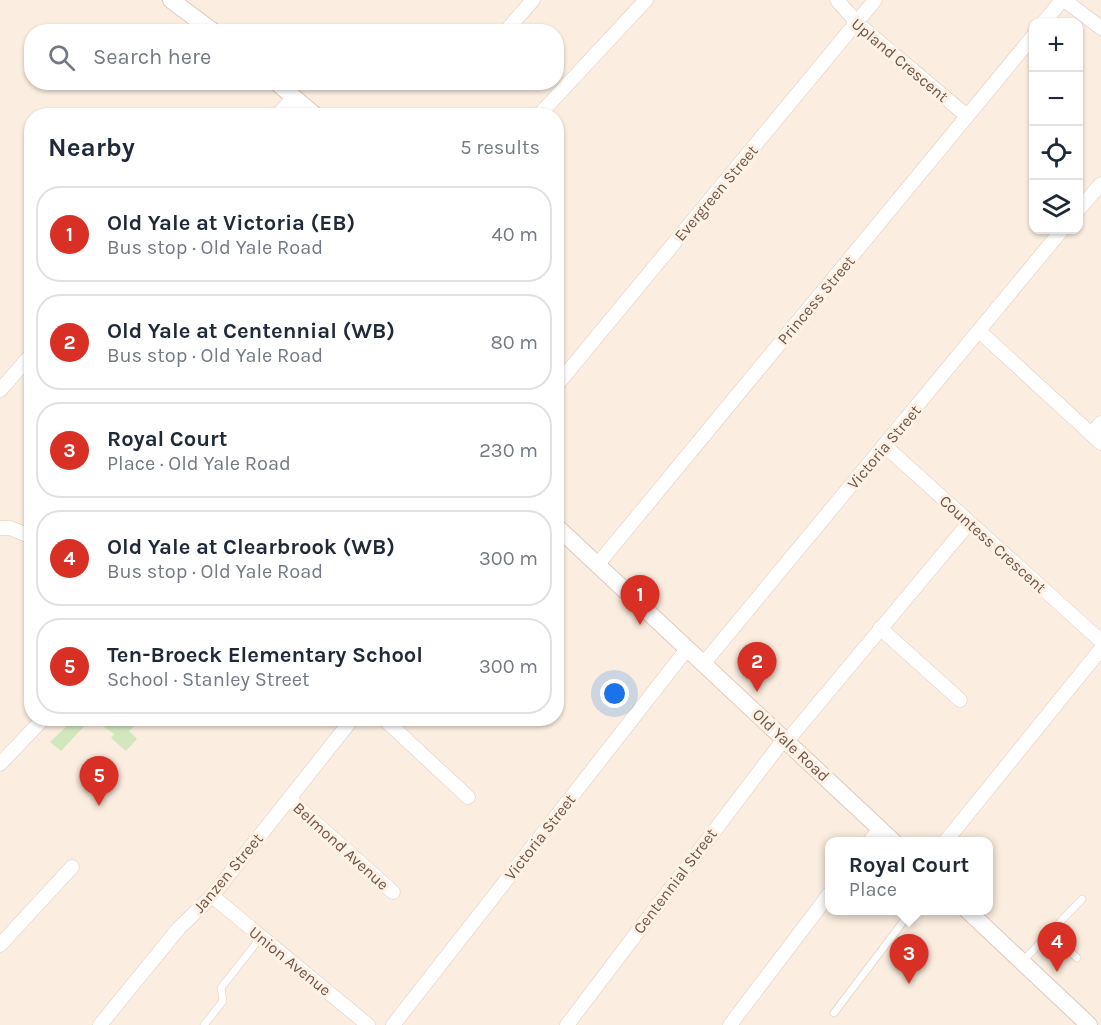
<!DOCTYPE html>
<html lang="en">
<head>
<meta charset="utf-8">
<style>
	:root { --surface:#fff; --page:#f2f2f3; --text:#1f2937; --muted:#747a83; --line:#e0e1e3; --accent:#d93025 }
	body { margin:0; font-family:Karla,sans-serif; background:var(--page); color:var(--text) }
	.controls { position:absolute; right:18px; top:18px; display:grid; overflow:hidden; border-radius:12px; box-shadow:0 2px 4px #0004 }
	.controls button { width:54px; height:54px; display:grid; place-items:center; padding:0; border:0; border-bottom:2px solid var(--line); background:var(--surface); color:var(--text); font:30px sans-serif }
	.you { position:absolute; left:615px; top:694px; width:21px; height:21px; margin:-15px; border:4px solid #fff; border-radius:50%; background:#1a73e8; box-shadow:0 0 0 9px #1a73e833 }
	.badge { display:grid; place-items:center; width:39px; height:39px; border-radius:50%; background:var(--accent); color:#fff; font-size:20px; font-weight:700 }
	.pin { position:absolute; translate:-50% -50px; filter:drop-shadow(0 2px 3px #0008) }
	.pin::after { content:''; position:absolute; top:32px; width:21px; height:18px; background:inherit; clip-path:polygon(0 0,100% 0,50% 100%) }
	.popup { position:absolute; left:825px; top:837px; width:168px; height:78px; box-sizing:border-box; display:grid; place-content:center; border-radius:12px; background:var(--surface); filter:drop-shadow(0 2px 4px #0005); font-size:20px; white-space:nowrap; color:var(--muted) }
	.popup b { font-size:22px; color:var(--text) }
	.popup::after { content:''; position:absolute; left:50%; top:100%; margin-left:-12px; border:12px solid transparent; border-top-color:var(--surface) }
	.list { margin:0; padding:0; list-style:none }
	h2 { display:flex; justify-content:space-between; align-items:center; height:78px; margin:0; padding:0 24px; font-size:26px }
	h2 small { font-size:20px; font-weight:400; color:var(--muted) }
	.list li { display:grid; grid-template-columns:39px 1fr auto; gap:18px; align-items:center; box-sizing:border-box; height:96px; margin:0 12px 12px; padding:0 12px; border:2px solid var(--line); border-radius:24px }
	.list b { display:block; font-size:22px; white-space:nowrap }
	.list p { margin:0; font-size:20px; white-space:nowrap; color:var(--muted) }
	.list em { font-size:20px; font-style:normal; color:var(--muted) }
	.icon { flex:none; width:33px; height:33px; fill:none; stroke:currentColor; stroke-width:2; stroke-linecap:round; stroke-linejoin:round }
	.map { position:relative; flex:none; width:1101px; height:1025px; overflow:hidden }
	.search { position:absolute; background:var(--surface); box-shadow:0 2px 4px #0004; left:24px; top:24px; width:540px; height:66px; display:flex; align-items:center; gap:15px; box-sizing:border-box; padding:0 21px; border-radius:24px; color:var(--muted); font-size:22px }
	.panel { position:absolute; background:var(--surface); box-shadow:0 2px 4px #0004; left:24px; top:108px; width:540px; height:618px; border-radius:24px }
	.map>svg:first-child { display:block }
	.green { fill:#d3e7bf }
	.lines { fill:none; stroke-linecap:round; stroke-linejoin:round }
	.service-casing { stroke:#dec9bc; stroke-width:8 }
	.minor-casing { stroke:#dec9bc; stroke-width:15 }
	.tertiary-casing { stroke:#dec9bc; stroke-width:18 }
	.service { stroke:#fff; stroke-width:7 }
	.minor { stroke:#fff; stroke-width:14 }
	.tertiary { stroke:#fff; stroke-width:16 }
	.labels { text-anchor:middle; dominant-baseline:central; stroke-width:6; stroke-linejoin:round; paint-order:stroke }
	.street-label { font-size:16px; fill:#705348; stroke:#fef2e5 }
</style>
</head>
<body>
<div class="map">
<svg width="1101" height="1025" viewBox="0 0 1101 1025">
	<rect width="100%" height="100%" fill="#fbeee0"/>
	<g class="green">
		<polygon points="75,718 91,719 61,751 50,742"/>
		<polygon points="93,719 141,719 129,731 137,739 126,751 111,738 114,734"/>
	</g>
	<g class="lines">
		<g class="service-casing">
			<g id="service">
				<polyline points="1050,932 1077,958"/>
				<polyline points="1022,962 1082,899"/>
				<polyline points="834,1013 912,910"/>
				<polyline points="204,1025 223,1001 221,988 261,937"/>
			</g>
		</g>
		<g class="minor-casing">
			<g id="minor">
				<polyline points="837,0 857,23 967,116"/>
				<polyline points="1064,0 1101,28"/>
				<polyline points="1044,22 1062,0"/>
				<polyline points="505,32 533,0"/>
				<polyline points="277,116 294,97"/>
				<polyline points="538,116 646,0"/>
				<polyline points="1078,210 1101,184"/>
				<polyline points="980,332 1101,443"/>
				<polyline points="556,386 875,0"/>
				<polyline points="0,390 32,354"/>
				<polyline points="1091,434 1101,423"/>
				<polyline points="885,446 1101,641"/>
				<polyline points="0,528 10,528 32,537"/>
				<polyline points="598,564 1034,35"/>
				<polyline points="880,628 960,700"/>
				<polyline points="704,663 1062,230"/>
				<polyline points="383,718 468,797"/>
				<polyline points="787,741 969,523"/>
				<polyline points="0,764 44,718"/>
				<polyline points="289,799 393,892"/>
				<polyline points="869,842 880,829"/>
				<polyline points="945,842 1101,649"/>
				<polyline points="212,896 368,1025"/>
				<polyline points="0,945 72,867"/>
				<polyline points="100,1025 179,928 212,896 353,718"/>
				<polyline points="393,1025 687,649"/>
				<polyline points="567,1025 784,739"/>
				<polyline points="730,1025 830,893"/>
			</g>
		</g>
		<g class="tertiary-casing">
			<g id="tertiary">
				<polyline points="171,0 214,32"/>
				<polyline points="276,82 316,116"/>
				<polyline points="556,526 894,842"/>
				<polyline points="967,910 1089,1025"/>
			</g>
		</g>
		<use href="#service" class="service"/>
		<use href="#minor" class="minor"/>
		<use href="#tertiary" class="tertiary"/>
	</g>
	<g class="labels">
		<g class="street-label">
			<text transform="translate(900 60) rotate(40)">Upland Crescent</text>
			<text transform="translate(716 193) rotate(-50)">Evergreen Street</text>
			<text transform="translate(816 300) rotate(-50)">Princess Street</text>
			<text transform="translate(884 447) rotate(-50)">Victoria Street</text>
			<text transform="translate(993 544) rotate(42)">Countess Crescent</text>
			<text transform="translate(791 745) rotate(43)">Old Yale Road</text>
			<text transform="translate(540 837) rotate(-52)">Victoria Street</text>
			<text transform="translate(341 846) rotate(42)">Belmond Avenue</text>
			<text transform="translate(228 873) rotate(-50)">Janzen Street</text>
			<text transform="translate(675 881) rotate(-53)">Centennial Street</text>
			<text transform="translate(290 961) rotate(39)">Union Avenue</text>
		</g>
	</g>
</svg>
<div class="controls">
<button>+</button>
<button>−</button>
<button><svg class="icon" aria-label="locate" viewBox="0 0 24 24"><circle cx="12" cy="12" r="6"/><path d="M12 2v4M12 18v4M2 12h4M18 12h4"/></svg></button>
<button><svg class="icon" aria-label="layers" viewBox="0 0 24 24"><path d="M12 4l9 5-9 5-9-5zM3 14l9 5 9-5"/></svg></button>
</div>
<div class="you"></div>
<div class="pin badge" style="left:640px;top:625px">1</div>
<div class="pin badge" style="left:757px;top:692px">2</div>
<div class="pin badge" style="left:909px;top:984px">3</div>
<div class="popup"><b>Royal Court</b>Place</div>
<div class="pin badge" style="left:1057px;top:972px">4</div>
<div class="pin badge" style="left:99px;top:806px">5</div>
<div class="search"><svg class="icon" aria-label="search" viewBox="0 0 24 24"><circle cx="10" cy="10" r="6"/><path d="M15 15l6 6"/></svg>Search here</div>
<section class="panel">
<h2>Nearby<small>5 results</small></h2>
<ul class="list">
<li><span class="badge">1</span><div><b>Old Yale at Victoria (EB)</b><p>Bus stop · Old Yale Road</p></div><em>40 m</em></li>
<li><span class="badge">2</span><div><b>Old Yale at Centennial (WB)</b><p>Bus stop · Old Yale Road</p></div><em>80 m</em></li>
<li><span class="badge">3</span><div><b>Royal Court</b><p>Place · Old Yale Road</p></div><em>230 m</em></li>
<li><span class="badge">4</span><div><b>Old Yale at Clearbrook (WB)</b><p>Bus stop · Old Yale Road</p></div><em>300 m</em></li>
<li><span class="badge">5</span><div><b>Ten-Broeck Elementary School</b><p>School · Stanley Street</p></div><em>300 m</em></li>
</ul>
</section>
</div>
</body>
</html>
